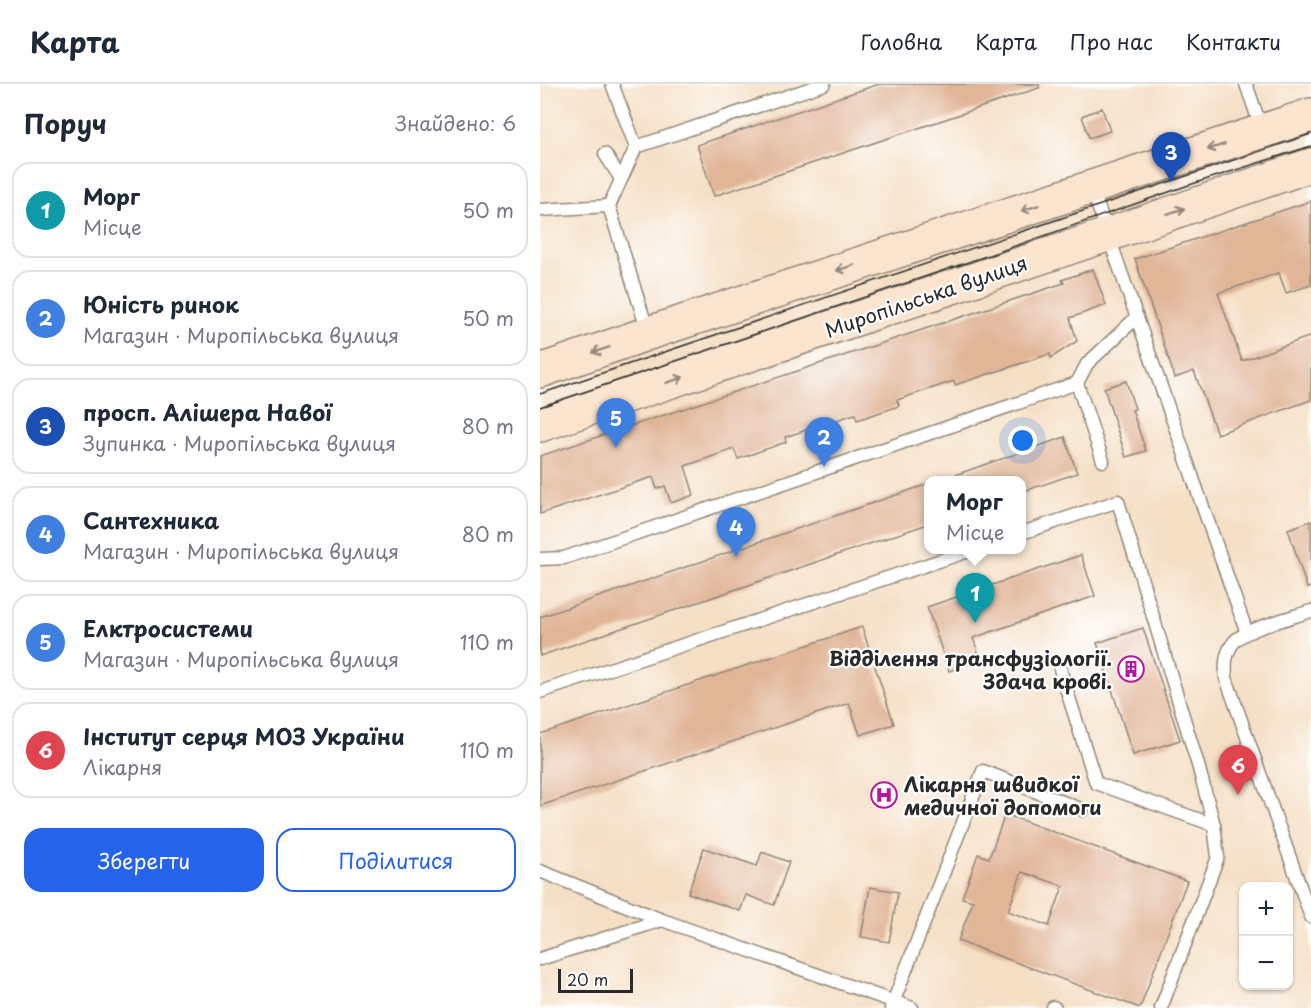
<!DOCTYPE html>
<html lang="uk">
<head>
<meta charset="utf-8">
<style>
	:root { --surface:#fff; --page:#f2f2f3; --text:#1f2937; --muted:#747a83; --line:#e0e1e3; --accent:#2563eb }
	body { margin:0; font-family:"Playpen Sans",sans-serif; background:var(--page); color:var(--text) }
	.controls { position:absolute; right:18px; bottom:18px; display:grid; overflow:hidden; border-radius:12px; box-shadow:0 2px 4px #0004 }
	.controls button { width:54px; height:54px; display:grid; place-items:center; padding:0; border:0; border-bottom:2px solid var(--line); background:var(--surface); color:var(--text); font:30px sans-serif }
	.scale { position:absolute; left:18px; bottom:15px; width:75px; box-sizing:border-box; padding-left:6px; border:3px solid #2b2b2b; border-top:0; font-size:16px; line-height:21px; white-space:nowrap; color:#2b2b2b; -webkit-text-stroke:4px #fff; paint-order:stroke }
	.you { position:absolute; left:483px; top:357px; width:21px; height:21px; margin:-15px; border:4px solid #fff; border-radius:50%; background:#1a73e8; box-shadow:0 0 0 9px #1a73e833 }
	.badge { display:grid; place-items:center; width:39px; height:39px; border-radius:50%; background:var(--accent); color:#fff; font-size:20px; font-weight:700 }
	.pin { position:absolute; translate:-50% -50px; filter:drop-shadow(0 2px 3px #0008) }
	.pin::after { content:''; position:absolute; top:32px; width:21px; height:18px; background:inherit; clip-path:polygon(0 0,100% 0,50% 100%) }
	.popup { position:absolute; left:384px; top:392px; width:102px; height:78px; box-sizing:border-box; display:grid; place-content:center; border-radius:12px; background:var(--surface); filter:drop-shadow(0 2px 4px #0005); font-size:20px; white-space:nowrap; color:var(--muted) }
	.popup b { font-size:22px; color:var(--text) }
	.popup::after { content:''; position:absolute; left:50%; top:100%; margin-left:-12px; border:12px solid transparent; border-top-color:var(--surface) }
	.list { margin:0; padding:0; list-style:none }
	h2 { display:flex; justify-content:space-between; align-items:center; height:78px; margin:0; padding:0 24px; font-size:26px }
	h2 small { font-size:20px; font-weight:400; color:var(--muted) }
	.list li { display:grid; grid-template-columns:39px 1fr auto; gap:18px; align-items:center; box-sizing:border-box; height:96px; margin:0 12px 12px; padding:0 12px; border:2px solid var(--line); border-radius:18px }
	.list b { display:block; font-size:22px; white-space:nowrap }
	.list p { margin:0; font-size:20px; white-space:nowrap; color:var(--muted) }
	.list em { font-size:20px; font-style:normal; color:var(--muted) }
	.actions { display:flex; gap:12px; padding:18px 24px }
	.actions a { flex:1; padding:14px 0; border:2px solid var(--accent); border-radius:18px; text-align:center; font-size:21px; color:var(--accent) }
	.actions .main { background:var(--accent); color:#fff }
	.map { position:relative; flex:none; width:771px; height:924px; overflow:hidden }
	header { display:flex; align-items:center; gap:36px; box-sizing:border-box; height:84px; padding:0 30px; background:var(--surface); border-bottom:2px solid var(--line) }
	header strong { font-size:28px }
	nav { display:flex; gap:33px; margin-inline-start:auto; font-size:21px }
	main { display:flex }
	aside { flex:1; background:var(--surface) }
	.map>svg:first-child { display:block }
	.building { fill:#e1b697; fill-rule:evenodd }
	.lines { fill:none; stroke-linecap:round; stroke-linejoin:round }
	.lane-casing { stroke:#908678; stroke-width:15 }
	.secondary-casing { stroke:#908678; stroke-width:36 }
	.lane { stroke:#fff; stroke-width:12 }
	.secondary { stroke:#fce5cf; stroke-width:33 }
	.tram { stroke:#2b2b2b; stroke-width:1.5 }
	.oneway { stroke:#94887d }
	.labels { text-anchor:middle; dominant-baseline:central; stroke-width:4.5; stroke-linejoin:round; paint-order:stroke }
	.street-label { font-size:20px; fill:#2b2b2b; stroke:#fff }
	.poi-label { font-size:20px; font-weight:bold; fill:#2b2b2b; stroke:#fff; text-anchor:end }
</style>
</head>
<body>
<header>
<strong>Карта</strong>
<nav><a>Головна</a><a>Карта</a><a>Про нас</a><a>Контакти</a></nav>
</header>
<main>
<aside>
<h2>Поруч<small>Знайдено: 6</small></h2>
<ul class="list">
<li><span class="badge" style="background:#0f9aa8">1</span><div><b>Морг</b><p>Місце</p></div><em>50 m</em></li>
<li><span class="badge" style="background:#3f7fe0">2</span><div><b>Юність ринок</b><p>Магазин · Миропільська вулиця</p></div><em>50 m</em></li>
<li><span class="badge" style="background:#1a4fb4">3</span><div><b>просп. Алішера Навої</b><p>Зупинка · Миропільська вулиця</p></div><em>80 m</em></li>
<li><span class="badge" style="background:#3f7fe0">4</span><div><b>Сантехника</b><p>Магазин · Миропільська вулиця</p></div><em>80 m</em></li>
<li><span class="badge" style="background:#3f7fe0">5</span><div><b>Елктросистеми</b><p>Магазин · Миропільська вулиця</p></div><em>110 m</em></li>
<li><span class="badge" style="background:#e0444e">6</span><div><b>Інститут серця МОЗ України</b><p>Лікарня</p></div><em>110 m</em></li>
</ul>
<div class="actions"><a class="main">Зберегти</a><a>Поділитися</a></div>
</aside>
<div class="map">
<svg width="771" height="924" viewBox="0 0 771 924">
	<rect width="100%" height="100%" fill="#fff"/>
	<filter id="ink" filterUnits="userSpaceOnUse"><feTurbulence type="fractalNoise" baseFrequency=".0167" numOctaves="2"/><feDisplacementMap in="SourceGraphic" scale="12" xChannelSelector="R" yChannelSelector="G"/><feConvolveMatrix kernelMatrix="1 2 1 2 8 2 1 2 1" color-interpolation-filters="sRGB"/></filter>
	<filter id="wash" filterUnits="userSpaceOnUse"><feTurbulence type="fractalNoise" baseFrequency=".008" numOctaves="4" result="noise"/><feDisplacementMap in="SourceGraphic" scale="24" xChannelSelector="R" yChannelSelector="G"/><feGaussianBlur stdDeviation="1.35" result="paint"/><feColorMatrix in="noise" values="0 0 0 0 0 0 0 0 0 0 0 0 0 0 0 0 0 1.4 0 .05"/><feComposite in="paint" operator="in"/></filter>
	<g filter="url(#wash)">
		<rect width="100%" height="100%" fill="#f5e0c6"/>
		<g id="blocks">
			<g class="building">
				<polygon points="339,0 499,0 499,4 174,112 157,61"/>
				<polygon points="562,24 570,47 549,54 542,32"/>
				<polygon points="771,117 771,201 746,209 739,189 678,209 702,277 771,252 771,316 677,350 654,287 635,294 595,175"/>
				<polygon points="553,185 566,221 530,234 537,257 511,274 510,270 415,301 414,297 357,316 359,322 317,336 315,330 245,353 246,358 198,375 194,365 145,382 154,411 131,419 125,402 117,405 113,393 0,430 0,372 524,199 522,196"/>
				<polygon points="586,297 595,325 592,326 606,367 586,373 564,304"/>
				<polygon points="525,353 537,389 482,408 482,396 410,396 409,393"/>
				<polygon points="388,400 388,440 0,572 0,533"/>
				<polygon points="771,437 771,503 767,504 748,445"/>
				<polygon points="541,471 555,512 433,554 441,576 409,587 387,523"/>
				<polygon points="322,543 354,640 320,651 309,619 0,722 0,650"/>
				<polygon points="603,544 640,656 593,671 557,559"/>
				<path d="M465,730l182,67 -47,127 -182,-67 15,-40 -11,-3 16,-44 11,4zM482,788l41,14 -14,40 -41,-15z"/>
				<polygon points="164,764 217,782 222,768 249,778 234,821 206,811 200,827 148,809"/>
				<polygon points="330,803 358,808 349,858 321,853"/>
			</g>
		</g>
	</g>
	<g filter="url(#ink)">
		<use href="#blocks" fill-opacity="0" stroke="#908678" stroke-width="1.5"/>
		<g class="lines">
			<g class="lane-casing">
				<g id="lane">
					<polyline points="72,0 96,63 69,122 108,248"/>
					<polyline points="706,0 722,46"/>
					<polyline points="96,63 284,0"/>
					<polyline points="65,70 81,95"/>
					<polyline points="552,105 707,549"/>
					<polyline points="0,126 69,122"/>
					<polyline points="563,377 537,299 547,280 597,233"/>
					<polyline points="482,449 578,417 658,681 674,741 678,773 621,924"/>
					<polyline points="0,475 24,474 537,299"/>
					<path d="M771,527c-17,6 -67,18 -77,31 -9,11 -9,23 -8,36l85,239"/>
					<polyline points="520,585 556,699 674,741"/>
					<polyline points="0,608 432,466"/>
					<polyline points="0,787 122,836 372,924"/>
					<polyline points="0,875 122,836"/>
					<polyline points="513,923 515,924"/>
					<polyline points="351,924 443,687 543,726"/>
				</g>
			</g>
			<g class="secondary-casing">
				<g id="secondary">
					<polyline points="0,287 109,249 771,31"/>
					<polyline points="0,341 567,151 771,81"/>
				</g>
			</g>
			<use href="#lane" class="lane"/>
			<use href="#secondary" class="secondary"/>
			<g class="tram">
				<polyline points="0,310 771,50"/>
				<polyline points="0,323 461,167 646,102 771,62"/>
			</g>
		</g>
		<defs><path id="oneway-shaft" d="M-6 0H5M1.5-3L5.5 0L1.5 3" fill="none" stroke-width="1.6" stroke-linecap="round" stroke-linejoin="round" transform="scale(1.5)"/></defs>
		<g class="oneway">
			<use href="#oneway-shaft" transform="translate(676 63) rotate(162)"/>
			<use href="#oneway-shaft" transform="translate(490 124) rotate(162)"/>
			<use href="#oneway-shaft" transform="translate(636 127) rotate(-18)"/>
			<use href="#oneway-shaft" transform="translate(305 184) rotate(162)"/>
			<use href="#oneway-shaft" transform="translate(61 266) rotate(161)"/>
			<use href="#oneway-shaft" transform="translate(135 296) rotate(-19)"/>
		</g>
	</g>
	<defs>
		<g id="building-ring" transform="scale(1.35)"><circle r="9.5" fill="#fff" stroke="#b5179e" stroke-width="1.5"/><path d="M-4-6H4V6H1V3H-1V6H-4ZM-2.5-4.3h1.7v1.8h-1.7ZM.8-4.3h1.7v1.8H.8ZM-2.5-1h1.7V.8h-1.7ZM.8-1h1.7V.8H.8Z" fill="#b5179e"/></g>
		<g id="hospital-ring" transform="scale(1.35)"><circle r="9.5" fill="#fff" stroke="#b5179e" stroke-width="1.5"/><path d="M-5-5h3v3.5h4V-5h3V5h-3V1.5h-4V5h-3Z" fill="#b5179e"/></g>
	</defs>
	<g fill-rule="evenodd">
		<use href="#building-ring" x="591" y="585"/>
		<use href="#hospital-ring" x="344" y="711"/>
	</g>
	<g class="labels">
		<g class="street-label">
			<text transform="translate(386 212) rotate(-19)">Миропільська вулиця</text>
		</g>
		<g class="poi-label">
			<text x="572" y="574">Відділення трансфузіології.<tspan x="572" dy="23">Здача крові.</tspan></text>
			<text x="364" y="700" text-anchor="start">Лікарня швидкої<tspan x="364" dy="23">медичної допомоги</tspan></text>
		</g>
	</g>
</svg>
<div class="controls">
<button>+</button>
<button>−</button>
</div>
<div class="scale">20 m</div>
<div class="you"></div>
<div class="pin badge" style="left:435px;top:539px;background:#0f9aa8">1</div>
<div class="popup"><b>Морг</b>Місце</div>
<div class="pin badge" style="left:284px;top:383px;background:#3f7fe0">2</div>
<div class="pin badge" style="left:631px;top:98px;background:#1a4fb4">3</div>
<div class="pin badge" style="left:196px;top:473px;background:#3f7fe0">4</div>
<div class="pin badge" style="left:76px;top:364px;background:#3f7fe0">5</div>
<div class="pin badge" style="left:698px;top:711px;background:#e0444e">6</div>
</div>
</main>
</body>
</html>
